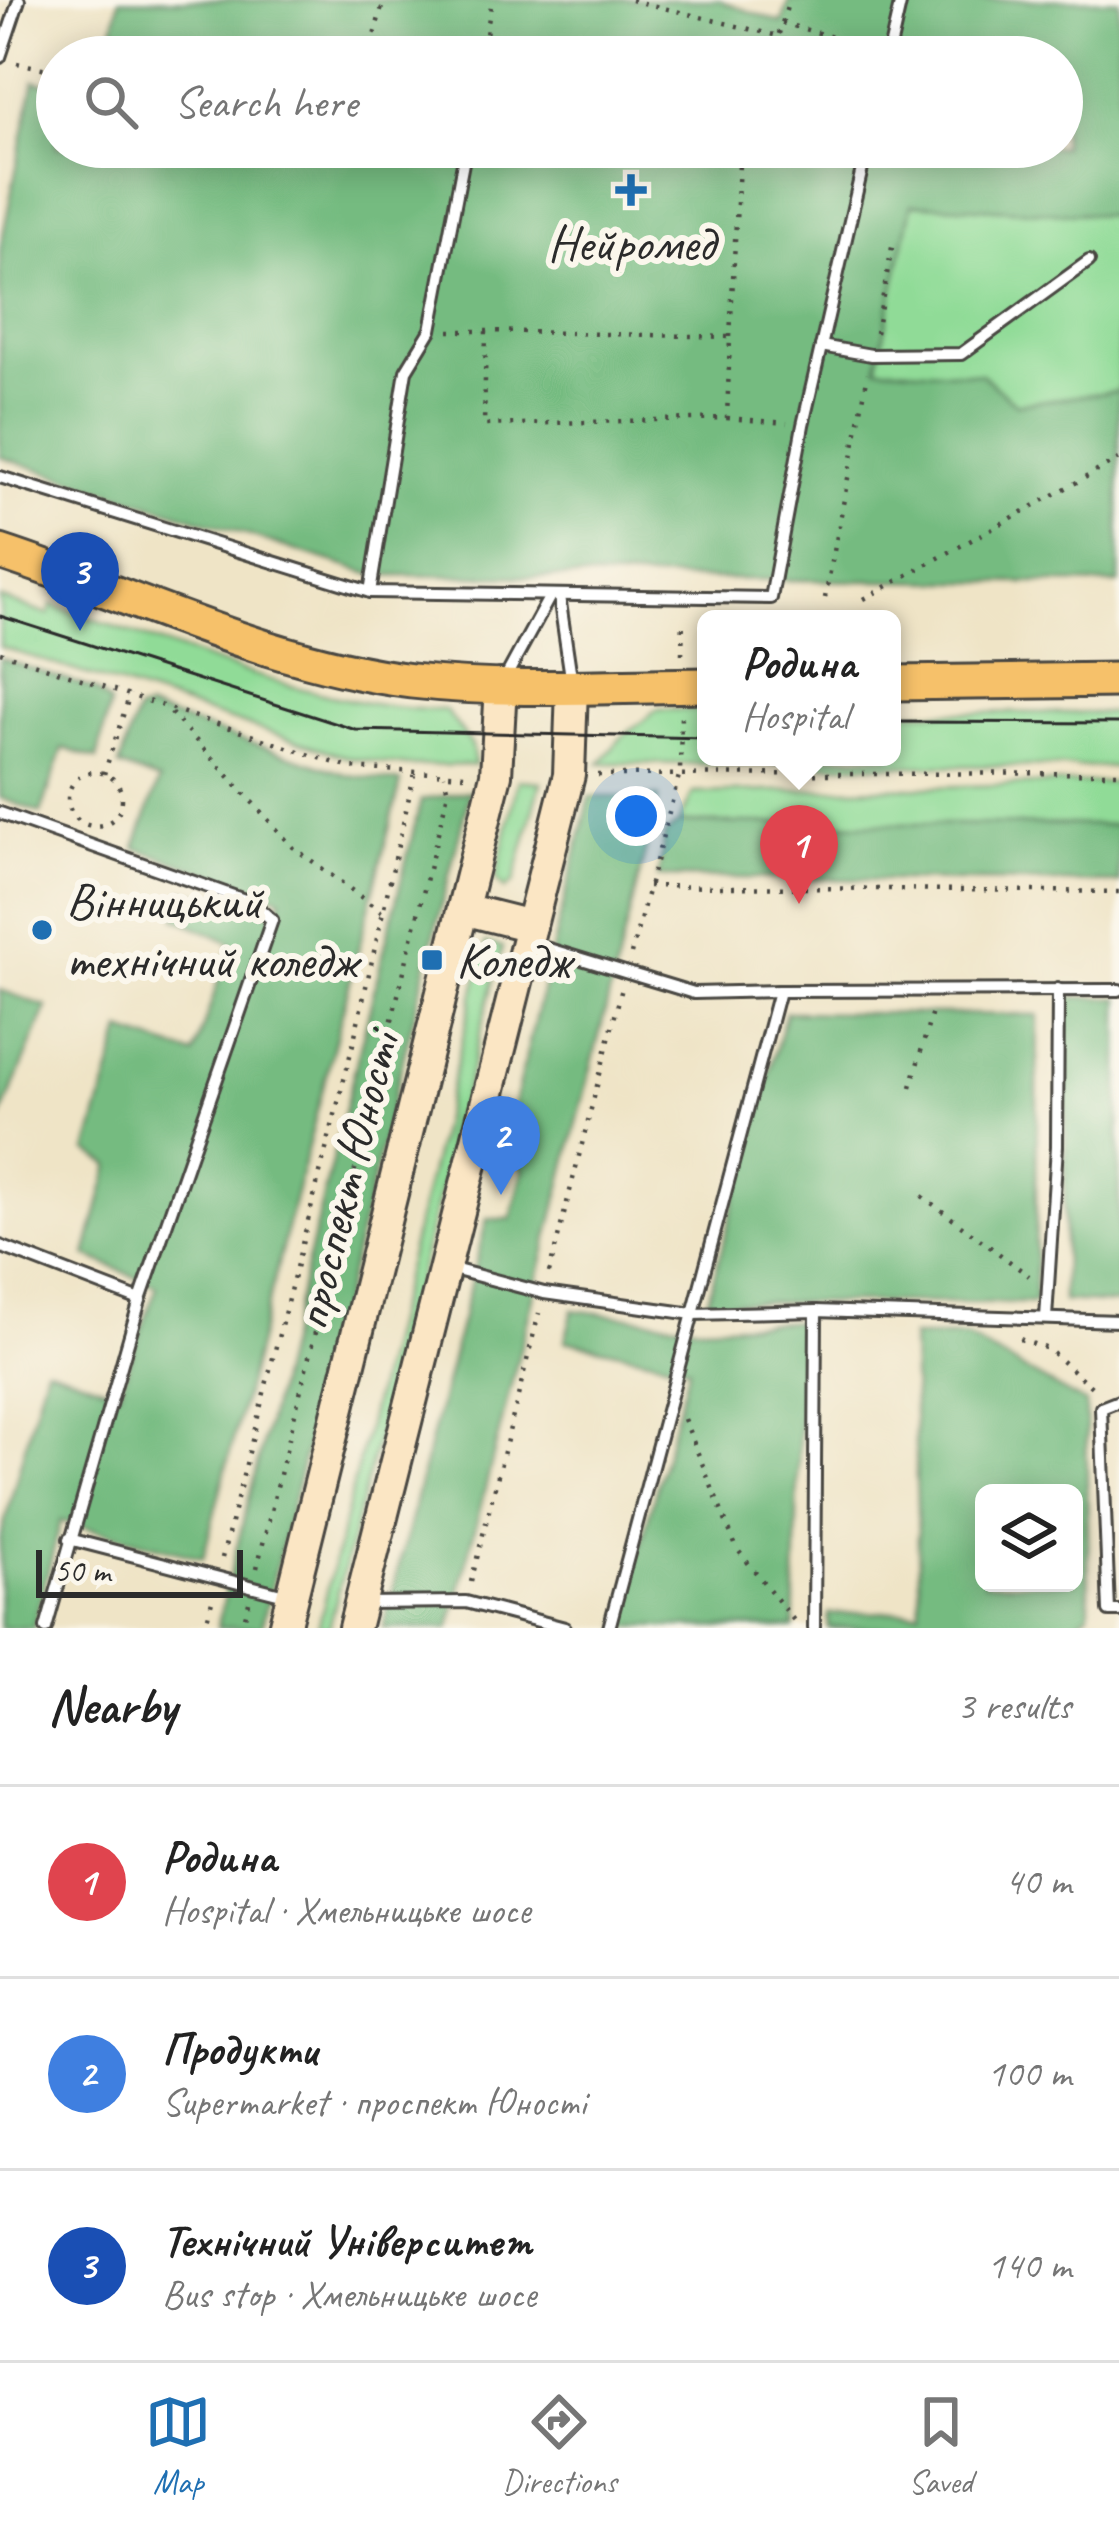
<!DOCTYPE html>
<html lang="en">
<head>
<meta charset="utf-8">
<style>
	:root { --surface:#fff; --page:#f2f2f2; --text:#222; --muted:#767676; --line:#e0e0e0; --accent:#1f6fb2 }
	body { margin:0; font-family:Caveat,sans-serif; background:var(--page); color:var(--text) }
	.controls { position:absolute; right:36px; bottom:36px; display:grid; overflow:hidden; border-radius:18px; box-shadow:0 6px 30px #0003 }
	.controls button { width:108px; height:108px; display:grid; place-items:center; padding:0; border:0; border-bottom:3px solid var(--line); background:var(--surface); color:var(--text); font:60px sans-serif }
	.scale { position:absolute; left:36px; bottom:30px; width:207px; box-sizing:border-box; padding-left:12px; border:6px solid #2b2b2b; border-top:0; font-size:33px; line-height:42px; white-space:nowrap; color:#2b2b2b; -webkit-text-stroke:9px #fbf7ec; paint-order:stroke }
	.you { position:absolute; left:636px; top:816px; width:42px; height:42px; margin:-30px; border:9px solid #fff; border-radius:50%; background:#1a73e8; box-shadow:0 0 0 18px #1a73e833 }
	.badge { display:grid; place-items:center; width:78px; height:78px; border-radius:50%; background:var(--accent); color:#fff; font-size:39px; font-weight:700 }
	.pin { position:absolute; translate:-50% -99px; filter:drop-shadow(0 3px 6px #0008) }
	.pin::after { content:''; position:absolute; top:63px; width:42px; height:36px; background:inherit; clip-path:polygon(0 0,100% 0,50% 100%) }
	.popup { position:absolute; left:697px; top:610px; width:204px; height:156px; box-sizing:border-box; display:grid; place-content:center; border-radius:18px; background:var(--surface); filter:drop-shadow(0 3px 9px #0005); font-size:39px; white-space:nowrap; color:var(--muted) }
	.popup b { font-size:45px; color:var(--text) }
	.popup::after { content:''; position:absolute; left:50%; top:100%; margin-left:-24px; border:24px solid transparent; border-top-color:var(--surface) }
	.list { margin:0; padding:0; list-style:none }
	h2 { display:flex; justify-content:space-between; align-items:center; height:156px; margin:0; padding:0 48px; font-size:51px }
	h2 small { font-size:39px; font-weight:400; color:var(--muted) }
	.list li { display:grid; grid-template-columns:78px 1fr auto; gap:36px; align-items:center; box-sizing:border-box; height:192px; padding:0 48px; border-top:3px solid var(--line) }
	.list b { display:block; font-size:45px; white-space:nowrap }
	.list p { margin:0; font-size:39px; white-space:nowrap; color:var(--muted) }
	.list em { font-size:39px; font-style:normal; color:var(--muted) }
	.icon { flex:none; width:66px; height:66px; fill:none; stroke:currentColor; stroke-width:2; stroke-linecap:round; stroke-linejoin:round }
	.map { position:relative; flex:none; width:1119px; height:1628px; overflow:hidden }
	.search { position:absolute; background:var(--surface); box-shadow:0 6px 30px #0003; left:36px; right:36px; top:36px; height:132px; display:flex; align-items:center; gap:30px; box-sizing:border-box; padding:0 42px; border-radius:66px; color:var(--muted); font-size:45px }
	.sheet { height:732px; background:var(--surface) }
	nav { display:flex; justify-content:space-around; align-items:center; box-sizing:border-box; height:168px; border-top:3px solid var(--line); background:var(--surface); font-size:33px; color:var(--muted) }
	nav a { display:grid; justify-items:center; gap:6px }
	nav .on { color:var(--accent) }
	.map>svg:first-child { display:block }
	.green { fill:#90db97; stroke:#5e8361; stroke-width:3 }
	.forest { fill:#74bb80; stroke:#507356; stroke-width:3; fill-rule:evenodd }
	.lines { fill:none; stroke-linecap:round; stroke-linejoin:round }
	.service-casing { stroke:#484742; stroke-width:16 }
	.secondary-casing { stroke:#484742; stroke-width:36 }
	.primary-casing { stroke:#484742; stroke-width:39 }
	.path { stroke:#484742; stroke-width:4.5; stroke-dasharray:3 9; stroke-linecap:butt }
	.service { stroke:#fff; stroke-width:10 }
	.secondary { stroke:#fbe6c4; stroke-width:30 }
	.primary { stroke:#f6c16b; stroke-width:33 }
	.tram { stroke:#2b2b2b; stroke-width:3 }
	.poi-dot { fill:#1f6fb2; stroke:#fbf7ec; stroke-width:4.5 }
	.labels { text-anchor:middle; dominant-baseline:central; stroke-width:12; stroke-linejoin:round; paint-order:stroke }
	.poi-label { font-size:51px; fill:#2b2b2b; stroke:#fbf7ec; text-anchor:start }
	.street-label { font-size:51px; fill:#2b2b2b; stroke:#fbf7ec }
</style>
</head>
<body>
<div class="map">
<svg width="1119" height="1628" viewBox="0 0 1119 1628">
	<rect width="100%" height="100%" fill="#fbf7ec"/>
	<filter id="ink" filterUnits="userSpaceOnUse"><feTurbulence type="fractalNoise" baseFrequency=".00833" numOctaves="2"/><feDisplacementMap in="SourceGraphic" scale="24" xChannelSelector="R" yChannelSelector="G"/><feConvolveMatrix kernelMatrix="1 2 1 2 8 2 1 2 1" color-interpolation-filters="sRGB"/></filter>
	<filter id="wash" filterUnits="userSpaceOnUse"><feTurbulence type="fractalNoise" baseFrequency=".004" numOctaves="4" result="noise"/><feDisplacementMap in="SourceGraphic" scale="48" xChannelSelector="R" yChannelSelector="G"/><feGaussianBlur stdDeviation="2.7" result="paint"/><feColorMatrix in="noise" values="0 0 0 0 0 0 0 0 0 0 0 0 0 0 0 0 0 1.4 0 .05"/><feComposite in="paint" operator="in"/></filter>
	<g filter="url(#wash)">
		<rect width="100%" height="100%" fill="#efe4c6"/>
		<g class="green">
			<polygon points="912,204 1119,216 1119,391 1016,404 981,374 877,368"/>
			<path d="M0,598l48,17 4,-10c123,40 264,105 393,105l27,35 3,20 -68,1 -57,-8 -350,-111z"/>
			<polygon points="657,710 706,710 706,757 892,757 892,712 1119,713 1119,767 600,763 622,737"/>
			<polygon points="518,780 541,782 514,882 505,889 496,879"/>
			<polygon points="1119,782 1119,825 679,823 693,793"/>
			<polygon points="486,943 502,947 329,1628 318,1628"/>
		</g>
		<g class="forest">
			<polygon points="119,0 718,0 782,23 789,0 1119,0 1119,216 912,204 877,367 981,374 1016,404 1119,391 1119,584 373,575 0,457 0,250 34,81 57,86 57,147 1062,147 1062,57 242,57 113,29"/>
			<polygon points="0,658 94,689 110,704 97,759 63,748 41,813 0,798"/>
			<polygon points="148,709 348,775 401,782 203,1558 61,1521 33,1628 0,1628 0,1540 46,1367 119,1392 157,1286 86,1256 110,1165 87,1151 122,1031 194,1055 231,943 176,918 183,890 277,915 282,898 135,848 159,781 119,766 137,712"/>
			<polygon points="470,791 261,1628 217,1628 421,800"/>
			<polygon points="590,797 659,797 450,1628 383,1628 487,1219 511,1219 523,1171 505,1140"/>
			<polygon points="679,823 1119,825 1119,883 658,877 665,834"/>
			<polygon points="0,990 47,1007 0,1120"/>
			<polygon points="1067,997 1119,998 1119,1304 1063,1301"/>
			<polygon points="786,1012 1038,1015 1035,1303 707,1302"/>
			<polygon points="573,1310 702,1326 802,1321 794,1628 619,1626 689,1367 565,1340"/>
			<path d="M912,1337h53l121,67 3,209 -19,15h-242v-14l92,-3zM984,1493h90v90h-90z"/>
		</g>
	</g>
	<g filter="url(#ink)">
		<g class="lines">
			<g class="service-casing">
				<g id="service">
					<polyline points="0,57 19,0"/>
					<polyline points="888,57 901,0"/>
					<polyline points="821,346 871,355 961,354 1089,261"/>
					<polyline points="0,477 370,592 771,598 803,425 867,147"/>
					<polyline points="370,592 406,371 431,330 466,147"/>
					<polyline points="559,596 572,684"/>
					<polyline points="503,682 550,596"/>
					<polyline points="0,813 253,903 272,920 140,1300 46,1628"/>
					<polyline points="532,944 694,993 779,991"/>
					<polyline points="0,1246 140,1300"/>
					<polyline points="449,1268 544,1293 693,1314 816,1311 1119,1321"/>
					<polyline points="1046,1318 1057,1146 1058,989"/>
					<polyline points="1119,1401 1101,1408 1109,1611 1119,1611"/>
					<polyline points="69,1539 289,1596"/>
					<polyline points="361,1603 466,1602 565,1628"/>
					<polyline points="609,1628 779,991 1119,990"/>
					<polyline points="814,1628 816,1311"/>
				</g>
			</g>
			<g class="secondary-casing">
				<g id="secondary">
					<polyline points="463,909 531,926"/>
					<polyline points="284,1628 496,775 501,685"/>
					<polyline points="354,1628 569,775 572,687"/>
				</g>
			</g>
			<g class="primary-casing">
				<g id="primary">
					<path d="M0,552c135,44 270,112 412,129 97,11 196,5 294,4"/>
					<polyline points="892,683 1119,680"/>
				</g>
			</g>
			<g class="path">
				<polyline points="631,0 778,36"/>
				<polyline points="782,23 869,47"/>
				<polyline points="368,57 384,0"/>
				<polyline points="482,57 492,0"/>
				<polyline points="772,57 789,0"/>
				<polyline points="17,63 57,71"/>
				<polyline points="656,147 739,164 744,147"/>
				<polyline points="449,331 486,331 730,337 727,418 484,425 486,331"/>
				<polyline points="876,333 893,242"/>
				<polyline points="730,337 739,164"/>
				<polyline points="727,418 787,423"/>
				<polyline points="825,598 868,374"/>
				<polyline points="864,599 1119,459"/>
				<polyline points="0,652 350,768 466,775"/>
				<polyline points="682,654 683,618"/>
				<polyline points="171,713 293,847 384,914"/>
				<circle cx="95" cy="799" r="27"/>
				<polyline points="104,774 130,694"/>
				<polyline points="598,775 1119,773"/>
				<polyline points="648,886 1119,892"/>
				<polyline points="631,954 680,772 681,714"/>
				<polyline points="911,1087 932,1012"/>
				<polyline points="922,1196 1029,1276"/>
				<polyline points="549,1273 622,988"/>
				<polyline points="1020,1339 1048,1349 1094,1389"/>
				<polyline points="684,1419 737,1549 796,1623"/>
				<polyline points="222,1558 353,1044 414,775"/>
				<polyline points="257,1568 448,792 444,775"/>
				<polyline points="471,1582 539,1313"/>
				<polyline points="205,1628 214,1593"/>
				<polyline points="242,1628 249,1602"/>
			</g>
			<use href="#service" class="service"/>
			<use href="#secondary" class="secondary"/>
			<use href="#primary" class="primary"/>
			<g class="tram">
				<polyline points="0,616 356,730 706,738"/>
				<polyline points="892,722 1119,723"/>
			</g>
		</g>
	</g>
	<g class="poi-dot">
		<path d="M625 172h12v12h12v12h-12v12h-12v-12h-12v-12h12z"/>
		<circle cx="42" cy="930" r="12"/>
		<rect x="420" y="948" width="24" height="24" rx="6"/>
	</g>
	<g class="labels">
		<g class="poi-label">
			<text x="631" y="243" text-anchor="middle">Нейромед</text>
			<text x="66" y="901">Вінницький<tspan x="66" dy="59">технічний коледж</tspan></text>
			<text x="456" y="960">Коледж</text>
		</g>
		<g class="street-label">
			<text transform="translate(346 1181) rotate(-76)">проспект Юності</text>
		</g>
	</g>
</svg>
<div class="controls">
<button><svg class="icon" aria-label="layers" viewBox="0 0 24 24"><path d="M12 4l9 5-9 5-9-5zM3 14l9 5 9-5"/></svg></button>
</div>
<div class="scale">50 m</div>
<div class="you"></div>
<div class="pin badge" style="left:799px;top:904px;background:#e0444e">1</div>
<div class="popup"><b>Родина</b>Hospital</div>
<div class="pin badge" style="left:501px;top:1195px;background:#3f7fe0">2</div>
<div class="pin badge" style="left:80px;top:631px;background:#1a4fb4">3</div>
<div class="search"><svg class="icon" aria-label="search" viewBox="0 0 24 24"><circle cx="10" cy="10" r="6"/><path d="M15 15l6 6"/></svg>Search here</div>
</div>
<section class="sheet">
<h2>Nearby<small>3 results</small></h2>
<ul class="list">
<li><span class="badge" style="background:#e0444e">1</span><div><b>Родина</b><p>Hospital · Хмельницьке шосе</p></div><em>40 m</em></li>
<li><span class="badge" style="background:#3f7fe0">2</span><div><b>Продукти</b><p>Supermarket · проспект Юності</p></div><em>100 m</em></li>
<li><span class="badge" style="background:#1a4fb4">3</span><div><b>Технічний Університет</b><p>Bus stop · Хмельницьке шосе</p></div><em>140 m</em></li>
</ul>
</section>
<nav>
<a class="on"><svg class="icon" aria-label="map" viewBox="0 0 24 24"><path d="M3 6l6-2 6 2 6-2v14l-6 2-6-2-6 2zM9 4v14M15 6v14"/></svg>Map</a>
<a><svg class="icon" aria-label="directions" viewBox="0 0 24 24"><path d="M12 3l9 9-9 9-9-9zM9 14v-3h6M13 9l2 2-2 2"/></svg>Directions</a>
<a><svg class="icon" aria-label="saved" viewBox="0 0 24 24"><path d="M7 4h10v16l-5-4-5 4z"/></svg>Saved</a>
</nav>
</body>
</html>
